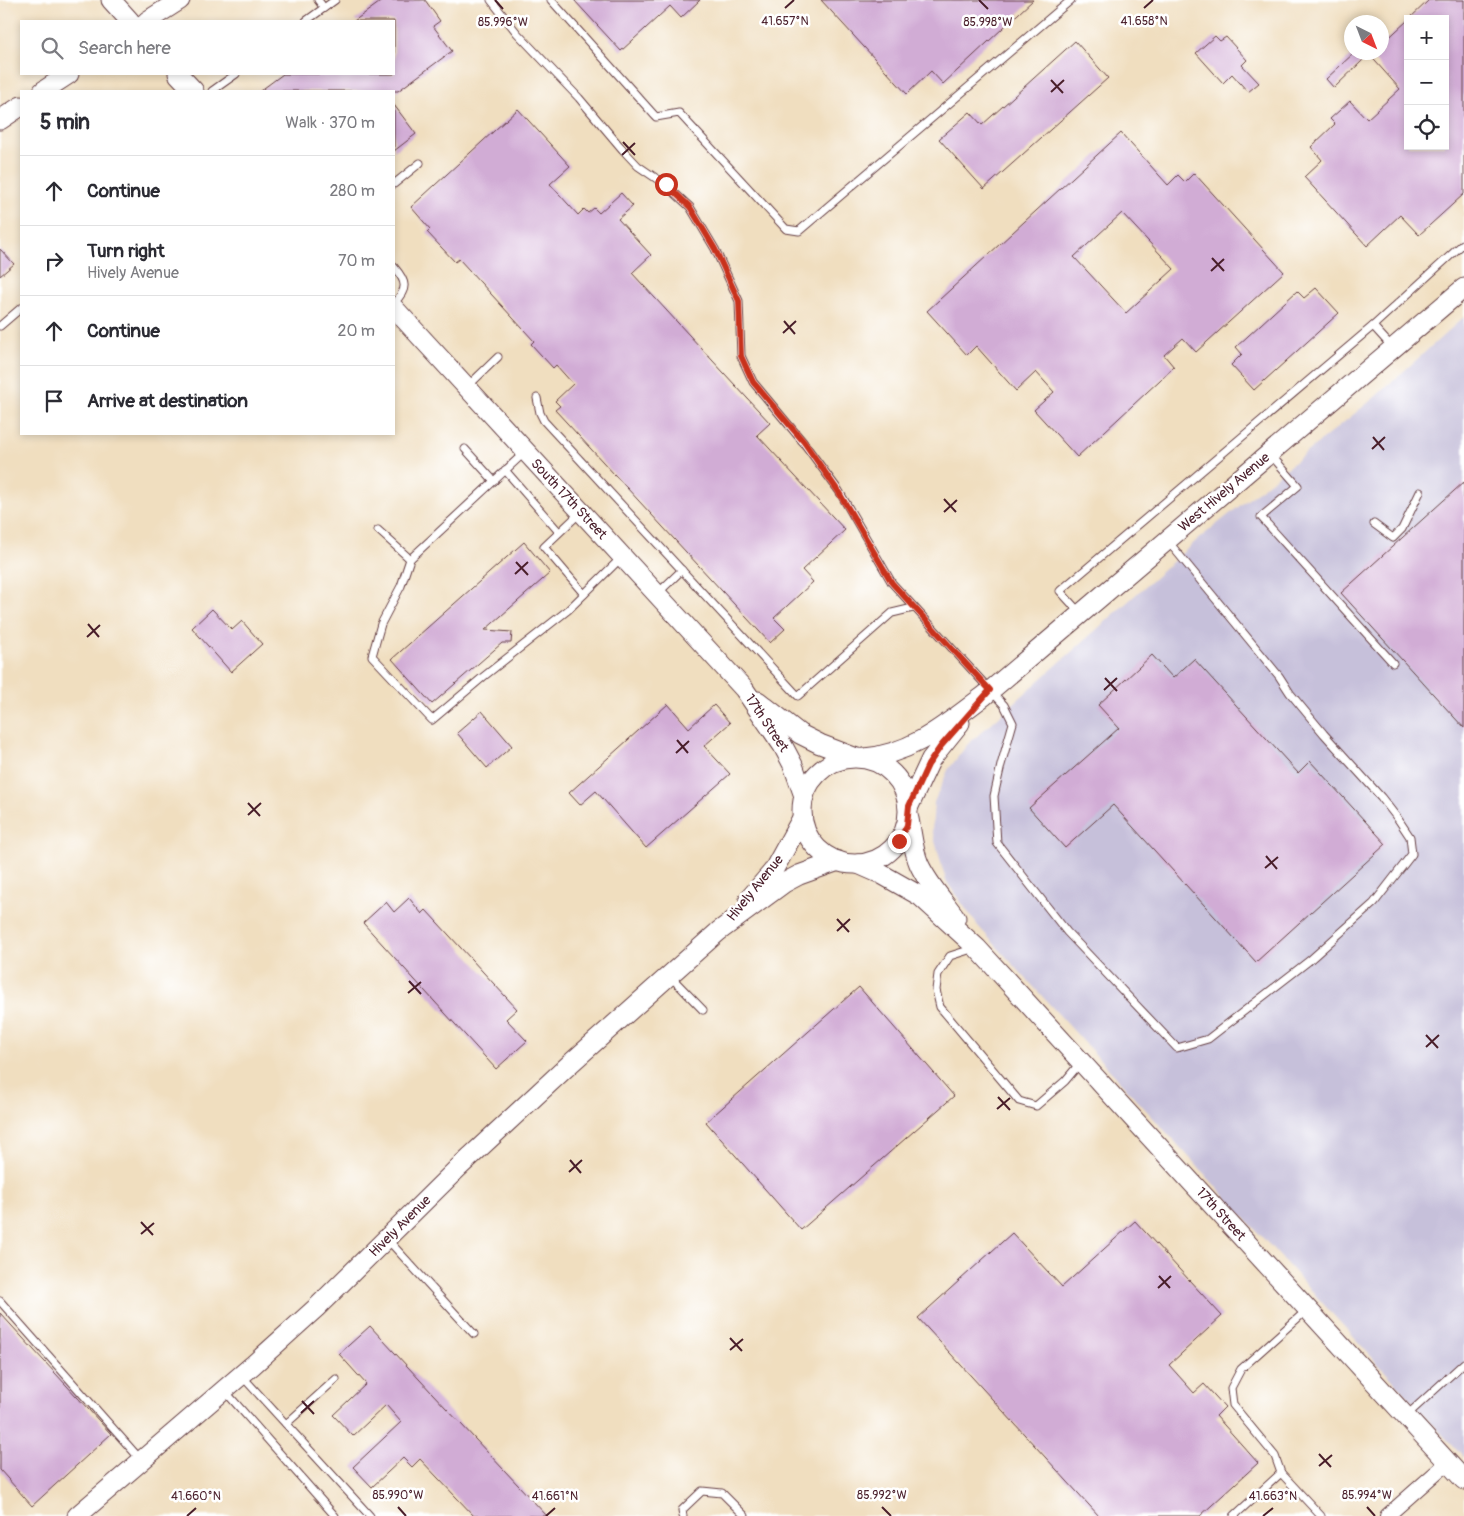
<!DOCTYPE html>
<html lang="en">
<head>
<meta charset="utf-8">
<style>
	:root { --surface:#fff; --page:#f7f7f7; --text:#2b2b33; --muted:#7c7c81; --line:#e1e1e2 }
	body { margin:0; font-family:Pangolin,sans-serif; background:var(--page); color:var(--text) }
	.controls { position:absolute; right:15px; top:15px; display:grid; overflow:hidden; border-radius:0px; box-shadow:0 2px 8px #0003 }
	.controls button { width:45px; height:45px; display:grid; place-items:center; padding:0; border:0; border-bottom:1px solid var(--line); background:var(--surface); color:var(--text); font:25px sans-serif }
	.compass { position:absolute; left:1344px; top:15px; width:45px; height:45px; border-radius:50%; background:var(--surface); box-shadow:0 2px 8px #0003; rotate:138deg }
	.stop { position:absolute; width:15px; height:15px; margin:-11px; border:4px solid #c8321e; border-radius:50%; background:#fff }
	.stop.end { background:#c8321e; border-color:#fff; box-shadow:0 1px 5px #0008 }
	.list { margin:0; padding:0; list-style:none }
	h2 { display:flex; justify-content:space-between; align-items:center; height:65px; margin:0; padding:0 20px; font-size:21px }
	h2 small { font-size:16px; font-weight:400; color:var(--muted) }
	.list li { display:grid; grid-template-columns:32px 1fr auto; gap:15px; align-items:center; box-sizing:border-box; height:70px; padding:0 20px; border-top:1px solid var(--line) }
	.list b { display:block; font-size:19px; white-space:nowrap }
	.list p { margin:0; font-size:16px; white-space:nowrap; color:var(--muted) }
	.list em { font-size:16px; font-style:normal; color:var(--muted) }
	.icon { flex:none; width:28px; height:28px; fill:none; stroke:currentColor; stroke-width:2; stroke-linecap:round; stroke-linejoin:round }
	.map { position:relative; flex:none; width:1464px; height:1516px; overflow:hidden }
	.search { position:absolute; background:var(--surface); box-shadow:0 2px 8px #0003; left:20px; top:20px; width:375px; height:55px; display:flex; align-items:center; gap:12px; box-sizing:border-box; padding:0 18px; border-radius:0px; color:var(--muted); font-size:19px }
	.panel { position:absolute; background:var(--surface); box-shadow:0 2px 8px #0003; left:20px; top:90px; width:375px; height:345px; border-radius:0px }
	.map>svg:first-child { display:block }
	.industrial { fill:#c6c0da }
	.building { fill:#d1acd5; fill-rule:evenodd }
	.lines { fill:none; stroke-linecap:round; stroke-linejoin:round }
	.lane-casing { stroke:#633c41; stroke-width:9 }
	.street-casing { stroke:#633c41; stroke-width:16 }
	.secondary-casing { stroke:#633c41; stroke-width:21 }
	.lane { stroke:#fff; stroke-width:7 }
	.street { stroke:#fff; stroke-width:14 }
	.secondary { stroke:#fff; stroke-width:19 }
	.route { stroke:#c8321e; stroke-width:6 }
	.ticks { fill:none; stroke:#4a1f2b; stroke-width:2 }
	.labels { text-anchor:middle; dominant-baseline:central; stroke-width:5; stroke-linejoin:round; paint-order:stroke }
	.street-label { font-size:14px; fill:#4a1f2b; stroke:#fff }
	.ticks-label { font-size:12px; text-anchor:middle; fill:#4a1f2b; stroke:#fff; stroke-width:5; stroke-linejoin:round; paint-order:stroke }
</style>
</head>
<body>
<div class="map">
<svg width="1464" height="1516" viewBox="0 0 1464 1516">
	<rect width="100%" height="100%" fill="#fff"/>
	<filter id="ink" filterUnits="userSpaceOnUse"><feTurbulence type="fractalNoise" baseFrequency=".02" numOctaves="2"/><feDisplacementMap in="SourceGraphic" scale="10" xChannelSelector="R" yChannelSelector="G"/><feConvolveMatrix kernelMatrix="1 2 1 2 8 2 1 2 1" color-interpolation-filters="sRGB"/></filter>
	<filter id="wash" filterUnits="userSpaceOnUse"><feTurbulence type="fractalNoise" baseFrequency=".0096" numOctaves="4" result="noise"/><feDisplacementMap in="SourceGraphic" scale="20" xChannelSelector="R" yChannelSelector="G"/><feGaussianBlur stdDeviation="1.12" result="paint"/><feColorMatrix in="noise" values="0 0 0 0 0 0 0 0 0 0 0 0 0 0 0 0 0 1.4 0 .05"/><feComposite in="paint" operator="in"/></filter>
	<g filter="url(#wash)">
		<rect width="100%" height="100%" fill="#f0debf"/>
		<polygon class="industrial" points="1464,317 1464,1458 978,926 946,881 932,830 934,802 948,770 967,745 1196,541 1374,398"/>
		<g id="blocks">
			<g class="building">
				<polygon points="383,0 425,0 440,21 433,26 452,51 398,91 260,91 283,74 394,74 394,21 354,21"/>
				<polygon points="574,0 700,0 681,18 670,6 621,51"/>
				<polygon points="821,0 1033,0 943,84 931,71 907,94"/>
				<polygon points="1429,0 1464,0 1464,194 1419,235 1400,215 1367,246 1304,177 1322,160 1311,147 1335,124 1330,119 1350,101 1367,119 1400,89 1367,52 1382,52 1382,44 1408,20 1408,146 1445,146 1445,19 1409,19"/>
				<polygon points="1215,36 1220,41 1226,37 1247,60 1242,65 1259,83 1248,92 1232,74 1223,83 1196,53"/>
				<polygon points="1075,41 1108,78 984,189 939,139 970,112 982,125"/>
				<polygon points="1355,52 1363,60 1334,88 1326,79"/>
				<polygon points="394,105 416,134 394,151"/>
				<polygon points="518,109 570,166 550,184 578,215 584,209 588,213 594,208 599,213 621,193 633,206 618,219 651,255 632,273 770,423 757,435 845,530 802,570 813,582 774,618 785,629 770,643 555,410 560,406 555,401 573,384 556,365 553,368 531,344 534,341 459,259 455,262 427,232 430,229 411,207"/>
				<path d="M1121,133l47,52 10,-10 7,7 9,-9 90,99 -88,80 -13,-14 -19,17 10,12 -97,90 -43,-47 20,-18 -18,-20 -20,19 -40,-45 -9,9 -40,-44zM1122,213l52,56 -48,44 -52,-56z"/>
				<polygon points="0,249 14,264 0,276"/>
				<polygon points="1316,288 1339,313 1254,390 1231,365 1242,354 1236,347 1297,291 1304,298"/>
				<polygon points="1464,482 1464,728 1341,593"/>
				<polygon points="524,542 550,573 485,630 512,632 511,643 502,643 432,704 392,659"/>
				<polygon points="212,609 232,630 242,621 262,644 231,672 192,628"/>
				<polygon points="1152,655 1173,678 1194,659 1298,773 1310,761 1386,844 1256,962 1113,805 1065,848 1029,808 1119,728 1098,705"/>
				<polygon points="668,704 689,728 714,705 730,723 704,746 730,774 646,848 596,791 580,805 569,793"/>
				<polygon points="482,711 512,746 487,768 457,733"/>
				<polygon points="409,898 422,914 426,910 517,1009 506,1019 527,1041 496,1069 363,923 386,902 394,912"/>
				<polygon points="859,987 954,1096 801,1230 706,1122"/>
				<polygon points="1135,1221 1222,1316 1169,1365 1194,1393 1204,1384 1225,1407 1216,1416 1258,1463 1200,1516 1099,1516 918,1318 1012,1233 1062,1287"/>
				<polygon points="0,1313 111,1434 32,1506 0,1470"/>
				<polygon points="370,1326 432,1393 547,1516 474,1516 420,1459 412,1467 403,1458 372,1487 353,1467 401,1422 386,1405 353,1436 333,1415 366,1384 339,1354"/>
			</g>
		</g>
	</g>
	<g filter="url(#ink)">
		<use href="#blocks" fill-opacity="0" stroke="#633c41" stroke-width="1"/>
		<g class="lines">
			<g class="lane-casing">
				<g id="lane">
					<polyline points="318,0 324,8"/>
					<polyline points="491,0 517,33 579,98 623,150 638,166 666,185 690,207 715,249 739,301 741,356 753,382 803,442 839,491 892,583 1004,705 1013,723 1001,765 994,796 997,843 1067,932 1177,1048 1208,1039 1310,960 1374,903 1412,854 1410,837 1398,819 1381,797 1324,734 1290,693 1279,676 1167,540"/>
					<polyline points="551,0 656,117 679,113 786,229 799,231 1071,0"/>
					<polyline points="306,21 335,0"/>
					<polyline points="212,91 236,74"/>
					<polyline points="394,184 420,163"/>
					<path d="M394,267c13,15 14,22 0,36"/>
					<polyline points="0,326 21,308"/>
					<polyline points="1392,347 1373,326 1464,243"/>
					<polyline points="468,386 498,357"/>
					<polyline points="537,398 540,413 544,421 798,696 892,613 913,608"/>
					<polyline points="465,449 494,481"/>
					<polyline points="524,453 410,559 401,586 381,624 372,656 432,720 483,677 568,610 622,557"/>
					<polyline points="1270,454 1298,486 1261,517 1393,663"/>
					<polyline points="505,470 559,532"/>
					<polyline points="581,512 544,547 584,594"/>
					<polyline points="1374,524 1393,538 1402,529 1420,492"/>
					<polyline points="378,530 410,559"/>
					<polyline points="657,594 682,570"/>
					<polyline points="1080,613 1060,591 1373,326"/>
					<polyline points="975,948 950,956 938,974 936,990 940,1007 1019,1101 1036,1106 1065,1081 1081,1062"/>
					<polyline points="670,976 703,1010"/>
					<polyline points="388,1240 474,1334"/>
					<polyline points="0,1301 141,1460"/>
					<polyline points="241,1375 370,1516"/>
					<polyline points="224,1390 335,1516"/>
					<polyline points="1406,1416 1464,1363"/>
					<polyline points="286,1424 336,1379"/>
					<polyline points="1281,1473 1275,1456 1233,1405 1231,1388 1241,1369 1308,1309"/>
					<polyline points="683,1516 682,1510 702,1491 722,1493 745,1516"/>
					<polyline points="1234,1516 1281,1473 1321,1516"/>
				</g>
			</g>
			<g class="street-casing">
				<polyline id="street" points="1387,1516 1448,1462"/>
			</g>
			<g class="secondary-casing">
				<g id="secondary">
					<polyline points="111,0 130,21"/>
					<polyline points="147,21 180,0"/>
					<polyline points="178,74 194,91"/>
					<polyline points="43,91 69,74"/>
					<polyline points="0,120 21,106"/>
					<polyline points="394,308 744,689 783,746 793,765 804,796"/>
					<polyline points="758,701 800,734 820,744 854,757"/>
					<circle cx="855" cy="811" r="53"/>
					<path d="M864,758c49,-4 82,-34 120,-62l480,-408"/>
					<polyline points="909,806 931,759 960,723"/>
					<path d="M909,819c3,15 4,31 10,45 9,20 25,37 37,54"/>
					<polyline points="858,864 883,875 920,896 977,948 1464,1480"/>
					<polyline points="749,899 773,871 802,818"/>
					<polyline points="77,1516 253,1365 316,1308 458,1168 571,1063 719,931 784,883 799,875 838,861"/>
				</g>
			</g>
			<use href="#lane" class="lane"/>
			<use href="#street" class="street"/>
			<use href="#secondary" class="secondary"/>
		</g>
	</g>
	<g class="lines" filter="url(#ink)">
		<polyline class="route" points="666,184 690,207 715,249 739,301 741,356 753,382 804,442 838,491 892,583 990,690 941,746 928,765 909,806 907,825 899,841"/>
	</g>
	<path class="ticks" d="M495,0l8,9M979,0l9,9M785,8l9,-8M1144,8l9,-8M1051,80l12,13M1051,92l13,-12M623,142l12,13M622,155l13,-12M1212,258l12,13M1211,271l13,-12M784,321l11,13M783,333l13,-12M1373,437l11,13M1372,449l13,-12M944,499l12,13M944,512l13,-12M516,562l12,13M515,574l13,-12M88,624l11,13M87,637l13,-12M1105,678l12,13M1104,690l13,-12M677,740l11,13M676,753l13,-12M248,803l12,13M248,815l13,-12M1266,856l11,13M1265,868l13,-11M837,919l12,13M837,931l13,-12M409,981l12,13M408,993l13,-11M1426,1035l12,13M1426,1047l13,-12M998,1097l12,13M997,1109l13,-11M570,1160l11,13M569,1172l13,-12M141,1222l12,13M141,1234l13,-11M1159,1276l11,12M1158,1288l13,-12M730,1338l12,13M730,1350l13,-11M302,1401l12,13M301,1413l13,-12M1319,1454l12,13M1319,1466l13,-11M398,1507l8,9M882,1507l9,9M1367,1507l8,9M187,1516l9,-8M546,1516l9,-8M1263,1516l10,-8"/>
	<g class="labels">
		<g class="street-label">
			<text transform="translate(1224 492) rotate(-40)">West Hively Avenue</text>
			<text transform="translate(569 499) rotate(47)">South 17th Street</text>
			<text transform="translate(767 723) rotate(56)">17th Street</text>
			<text transform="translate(755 888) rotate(-51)">Hively Avenue</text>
			<text transform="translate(1221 1214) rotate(48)">17th Street</text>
			<text transform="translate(400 1226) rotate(-45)">Hively Avenue</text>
		</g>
	</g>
	<g class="ticks-label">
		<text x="785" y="25">41.657°N</text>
		<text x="1144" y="25">41.658°N</text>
		<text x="503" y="26">85.996°W</text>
		<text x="988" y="26">85.998°W</text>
		<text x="398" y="1499">85.990°W</text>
		<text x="882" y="1499">85.992°W</text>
		<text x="1367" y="1499">85.994°W</text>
		<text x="196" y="1500">41.660°N</text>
		<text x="555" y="1500">41.661°N</text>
		<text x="1273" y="1500">41.663°N</text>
	</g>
</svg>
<div class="controls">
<button>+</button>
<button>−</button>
<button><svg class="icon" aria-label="locate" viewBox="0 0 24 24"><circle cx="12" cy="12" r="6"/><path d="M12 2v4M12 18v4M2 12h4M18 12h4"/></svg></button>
</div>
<svg class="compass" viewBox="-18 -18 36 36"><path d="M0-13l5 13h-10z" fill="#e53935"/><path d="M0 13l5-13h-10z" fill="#7c7c81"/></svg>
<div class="stop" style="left:666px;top:184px"></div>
<div class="stop end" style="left:899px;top:841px"></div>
<div class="search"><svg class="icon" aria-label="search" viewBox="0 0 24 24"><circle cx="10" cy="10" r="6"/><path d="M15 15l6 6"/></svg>Search here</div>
<section class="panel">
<h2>5 min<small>Walk · 370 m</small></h2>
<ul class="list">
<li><svg class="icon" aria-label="ahead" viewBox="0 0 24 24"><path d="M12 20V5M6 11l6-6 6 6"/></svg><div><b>Continue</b></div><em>280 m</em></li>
<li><svg class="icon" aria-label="right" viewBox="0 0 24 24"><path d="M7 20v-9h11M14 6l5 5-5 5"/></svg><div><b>Turn right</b><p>Hively Avenue</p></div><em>70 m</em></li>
<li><svg class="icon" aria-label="ahead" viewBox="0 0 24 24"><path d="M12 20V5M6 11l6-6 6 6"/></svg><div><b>Continue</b></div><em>20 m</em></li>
<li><svg class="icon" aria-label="arrive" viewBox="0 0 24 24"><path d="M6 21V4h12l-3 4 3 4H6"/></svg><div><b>Arrive at destination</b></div></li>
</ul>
</section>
</div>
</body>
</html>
